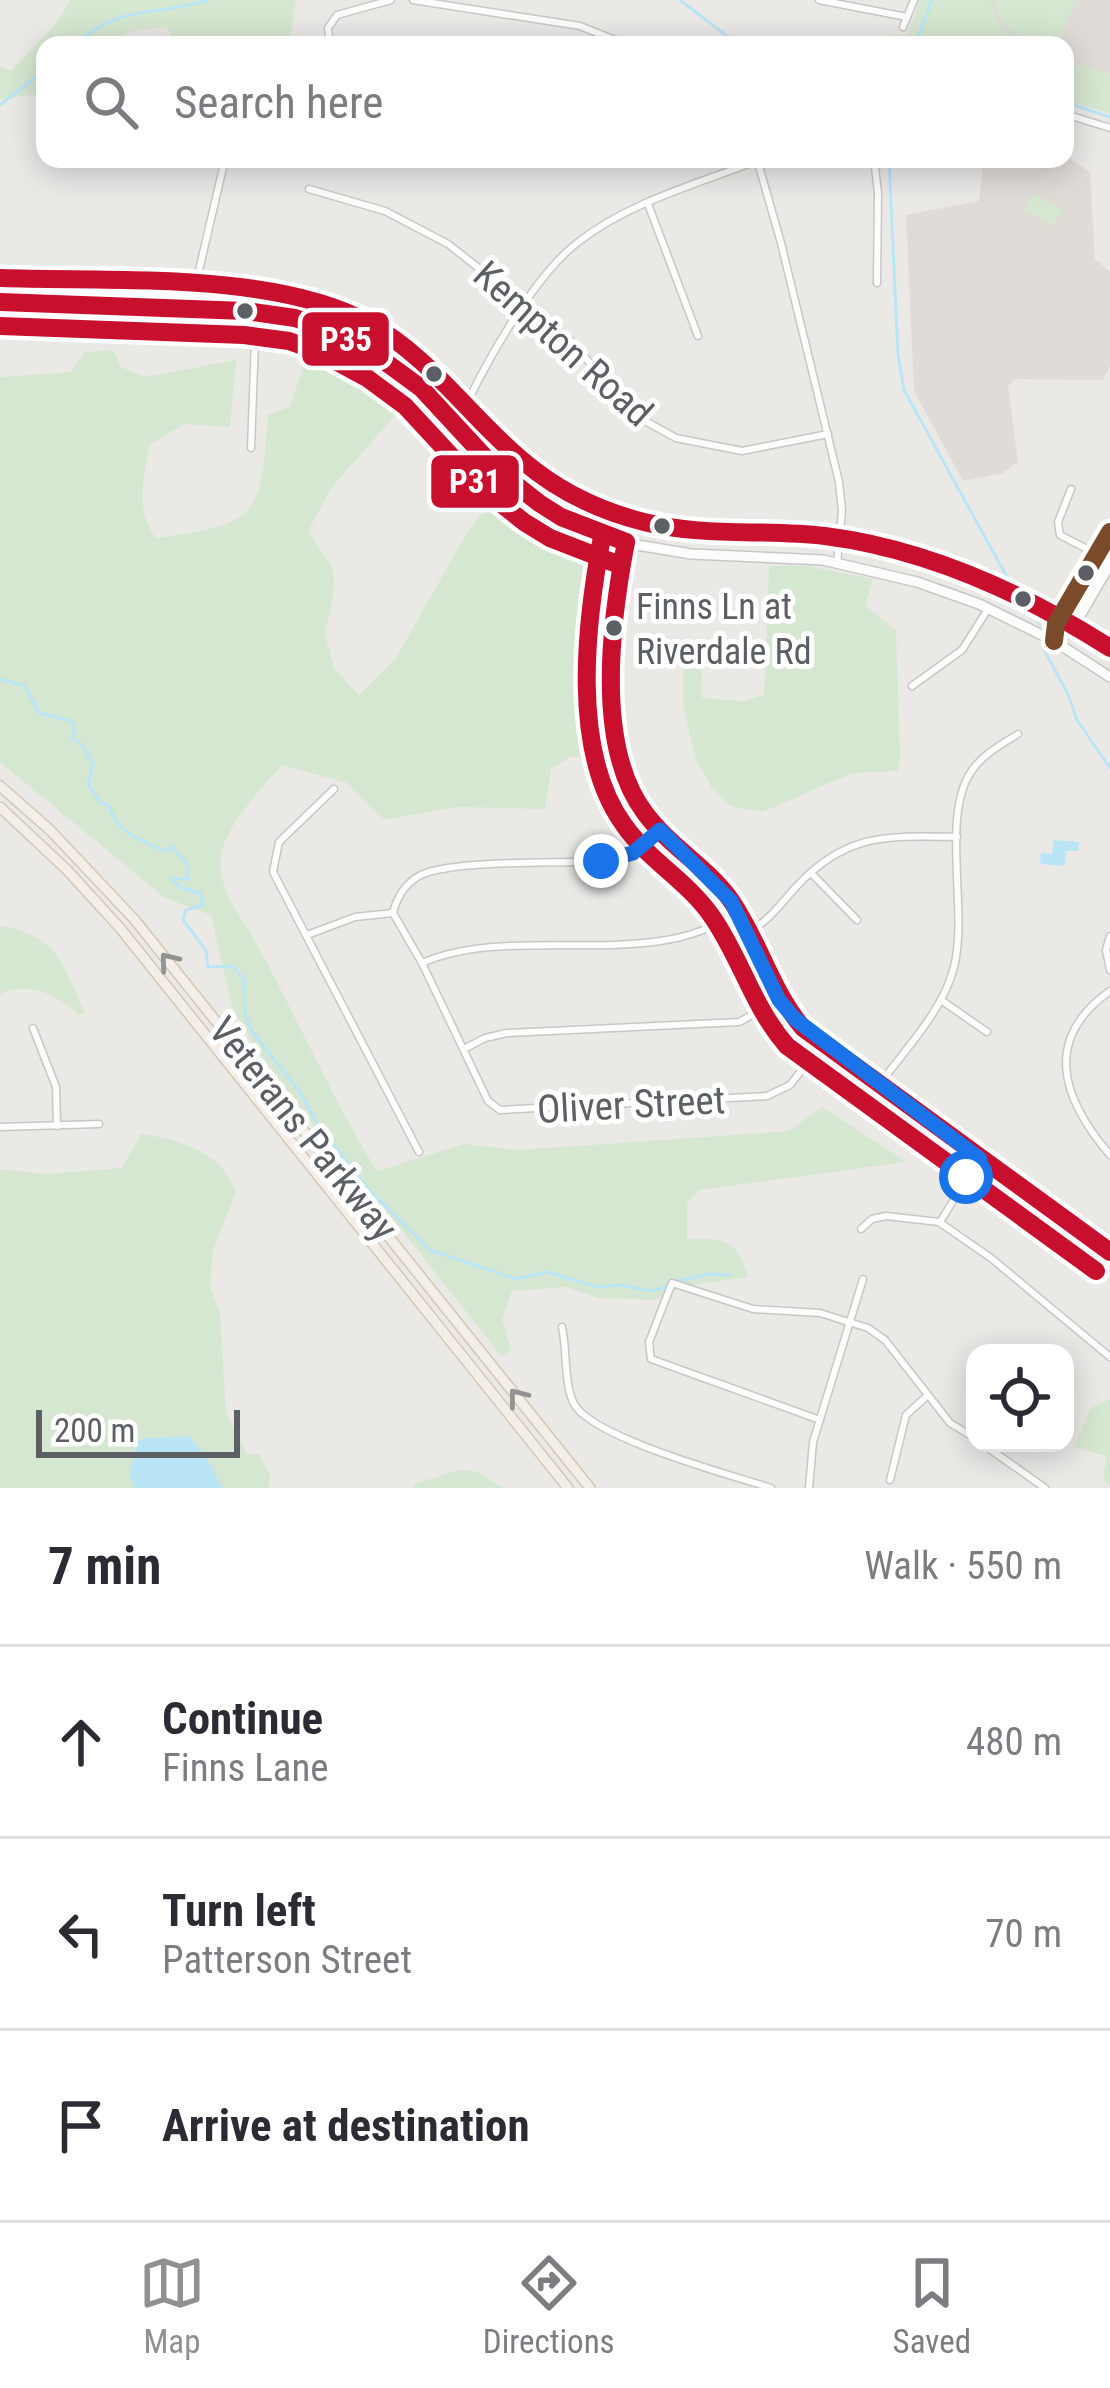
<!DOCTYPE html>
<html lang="en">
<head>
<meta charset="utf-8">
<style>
	:root { --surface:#fff; --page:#f7f7f7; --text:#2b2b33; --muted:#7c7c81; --line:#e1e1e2; --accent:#8e9092 }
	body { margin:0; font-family:"Roboto Condensed",sans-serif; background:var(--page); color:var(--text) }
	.controls { position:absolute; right:36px; bottom:36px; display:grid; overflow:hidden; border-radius:24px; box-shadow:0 6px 30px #0003 }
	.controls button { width:108px; height:108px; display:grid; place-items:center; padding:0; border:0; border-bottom:3px solid var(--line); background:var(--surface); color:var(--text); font:60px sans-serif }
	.scale { position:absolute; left:36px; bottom:30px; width:204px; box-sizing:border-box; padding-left:12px; border:6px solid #5c6064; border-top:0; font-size:33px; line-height:42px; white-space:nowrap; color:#5c6064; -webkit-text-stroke:9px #fff; paint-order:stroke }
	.stop { position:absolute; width:36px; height:36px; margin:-27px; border:9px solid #1a73e8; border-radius:50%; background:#fff }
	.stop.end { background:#1a73e8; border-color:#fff; box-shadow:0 3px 12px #0008 }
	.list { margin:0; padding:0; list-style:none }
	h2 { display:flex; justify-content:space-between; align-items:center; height:156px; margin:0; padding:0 48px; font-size:51px }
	h2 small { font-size:39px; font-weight:400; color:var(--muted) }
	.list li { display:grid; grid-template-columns:78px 1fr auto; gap:36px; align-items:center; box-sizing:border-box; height:192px; padding:0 48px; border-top:3px solid var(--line) }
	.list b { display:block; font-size:45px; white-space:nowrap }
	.list p { margin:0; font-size:39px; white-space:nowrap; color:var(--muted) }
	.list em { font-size:39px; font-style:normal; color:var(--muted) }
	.icon { flex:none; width:66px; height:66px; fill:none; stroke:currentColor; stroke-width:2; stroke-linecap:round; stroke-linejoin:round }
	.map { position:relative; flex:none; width:1110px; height:1488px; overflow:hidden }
	.search { position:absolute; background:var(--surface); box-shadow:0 6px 30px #0003; left:36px; right:36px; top:36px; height:132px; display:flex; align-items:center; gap:30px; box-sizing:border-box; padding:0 42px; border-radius:24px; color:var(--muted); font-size:45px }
	.sheet { height:732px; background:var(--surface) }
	nav { display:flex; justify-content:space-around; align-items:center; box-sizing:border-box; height:168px; border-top:3px solid var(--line); background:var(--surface); font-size:33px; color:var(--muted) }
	nav a { display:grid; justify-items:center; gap:6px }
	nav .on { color:var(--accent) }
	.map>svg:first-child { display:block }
	.education { fill:#dfdbd6 }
	.green { fill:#d6e7d1 }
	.water { fill:#b9e5f7 }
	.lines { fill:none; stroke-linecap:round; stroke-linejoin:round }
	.stream { stroke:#b9e5f7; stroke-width:3 }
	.street-casing { stroke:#c7c7c7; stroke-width:9 }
	.secondary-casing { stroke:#c7c7c7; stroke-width:12 }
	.primary-casing { stroke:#d3c6b4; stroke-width:12 }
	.street { stroke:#fcfcfb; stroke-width:6 }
	.secondary { stroke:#fcfcfb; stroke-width:9 }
	.primary { stroke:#f3efe8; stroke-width:9 }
	.bus-1-casing { stroke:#fff; stroke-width:27 }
	.bus-2-casing { stroke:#fff; stroke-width:27 }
	.bus-3-casing { stroke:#fff; stroke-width:27 }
	.bus-4-casing { stroke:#fff; stroke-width:27 }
	.bus-1 { stroke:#c8102e; stroke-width:18 }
	.bus-2 { stroke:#c8102e; stroke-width:18 }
	.bus-3 { stroke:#c8102e; stroke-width:18 }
	.bus-4 { stroke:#7a4b2a; stroke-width:18 }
	.oneway { stroke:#919292 }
	.route { stroke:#1a73e8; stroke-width:15 }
	.bus-dot { fill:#5c6064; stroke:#fff; stroke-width:4.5 }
	.labels { text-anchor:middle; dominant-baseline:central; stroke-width:10; stroke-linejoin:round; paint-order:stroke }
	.bus-label { font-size:36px; fill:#5c6064; stroke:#fff; text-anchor:start }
	.street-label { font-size:39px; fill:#5c6064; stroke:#fff }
	.line-badge { stroke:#fff; stroke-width:4.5 }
	.badge-label { font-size:33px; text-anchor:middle; font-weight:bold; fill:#fff }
</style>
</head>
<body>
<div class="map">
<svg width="1110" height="1488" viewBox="0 0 1110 1488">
	<rect width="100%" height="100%" fill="#ebe9e6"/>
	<g class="education">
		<polygon points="990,0 1110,0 1110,74 1065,60 1065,45 1030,45 1012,37 994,22"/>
		<polygon points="1065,156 1090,172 1095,259 1110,272 1110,365 1103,380 1016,379 1008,386 1018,462 1003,473 963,481 914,391 906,215 979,201 984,159"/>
	</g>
	<g class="green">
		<polygon points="71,0 296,0 289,45 176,45 167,27 136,30 102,45 45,45 45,100 38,94 0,99 0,67 11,71 54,26"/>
		<path d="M920,0h70c5,26 16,34 40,45h-138l3,-11 12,2z"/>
		<path d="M993,0h82l-16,45c-32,0 -58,-12 -66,-45z"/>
		<polygon points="1065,60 1110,74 1110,113 1065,100"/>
		<polygon points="1033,193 1063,209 1054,226 1024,210"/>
		<path d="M313,336l66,31 34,28 -81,92 -24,44 25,38 1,23 -9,42 9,34 25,27 37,-37 72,-127 34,-43 109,62 -11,80 3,133 -31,-7 -21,13 -6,40 -88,-2 -74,13 -36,-37 -65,-18c-20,23 -58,62 -61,92 -4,32 20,58 34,84 42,76 76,156 122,230l87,-27 55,6 270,-19 33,-24 85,55 -208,28 -12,13v36c36,-1 51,0 61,38l-62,9 -32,14 -56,-2 -32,-11 -54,4 -10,28 9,31 -9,7 -109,-138 -17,-9 -124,-167 -20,-36 -21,-92 -46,-17 -165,-136v-385l71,-5 14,-20 28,-2 8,17 24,10 91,-17 -6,67 -45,-3 -35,20c-6,33 -16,66 6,94 105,-14 105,-23 112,-124l22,-7z"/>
		<polygon points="769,566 807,566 873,579 865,606 896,630 900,755 898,771 852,773 763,812 732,807 712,788 696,760 683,706 684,640 701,640 702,698 743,701 764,695"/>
		<path d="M0,926c56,7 65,41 85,87l-6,2c-23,-21 -49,-34 -79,-21z"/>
		<path d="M141,1134c40,6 80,17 95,58l-23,58 -3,37 10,27 6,99 21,41h12l11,20 -1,14h-269v-319l45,5 77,-6z"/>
		<polygon points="1110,1399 1110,1485 1103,1481 1106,1456 1074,1447 1091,1408"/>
		<polygon points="460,1470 475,1471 504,1488 413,1488 416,1483"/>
	</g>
	<g class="water">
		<polygon points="1054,840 1079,842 1078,851 1066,851 1065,866 1040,864 1041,853 1052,854"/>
		<polygon points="188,1436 204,1453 223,1488 136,1488 129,1476 139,1439"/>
	</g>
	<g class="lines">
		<g class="stream">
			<polyline points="680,0 739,45"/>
			<path d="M74,45c51,-43 77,-27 134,-45"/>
			<polyline points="915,45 932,0"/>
			<polyline points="1065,102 1110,117"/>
			<polyline points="0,105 45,70"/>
			<polyline points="889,159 898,355 904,390 1013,588 1034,611 1039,624"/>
			<polyline points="1044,650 1068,694 1077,720 1110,768"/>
			<path d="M0,679l25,7 14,27 32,8 4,7 -3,10 10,7 11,18 -5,21 12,18 9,4c8,29 32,32 54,45l9,-4 15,16 1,16h-16l9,9 19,5 3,12 -17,5 -3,10 23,30 2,17 24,-1 12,13 1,36 8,18 46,58 20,36 51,64 60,59 86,29 31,-7 51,15 22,-2 32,6 13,-4"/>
			<polyline points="678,1281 710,1274 729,1275"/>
		</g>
		<g class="street-casing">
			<g id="street">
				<polyline points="413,0 580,26 627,45"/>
				<polyline points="819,0 907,17"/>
				<polyline points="903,27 914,0"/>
				<polyline points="330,45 328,28 337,15 391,0"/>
				<polyline points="1065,114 1110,128"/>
				<polyline points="757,159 781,243 839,482 842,511 837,563"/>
				<polyline points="874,159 878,193 877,283"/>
				<polyline points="309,189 385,211 448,244 569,339 636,416 676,438 742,451 828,434"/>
				<polyline points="648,204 698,336"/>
				<polyline points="190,309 225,159"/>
				<path d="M456,427c24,-55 75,-148 121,-184 51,-41 124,-60 184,-84"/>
				<polyline points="251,448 256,312"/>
				<polyline points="1071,489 1058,522 1060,535 1110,561"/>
				<polyline points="912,686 962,650 988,609"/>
				<polyline points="334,789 279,842 273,872 419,1152"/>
				<polyline points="811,873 857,920"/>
				<polyline points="393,913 422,963 488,1101 500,1110 767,1096 790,1085 822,1044"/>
				<path d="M393,913c4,-16 12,-29 26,-37 33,-18 152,-11 197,-16l17,-7 27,-23"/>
				<path d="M749,932c21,-12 32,-29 48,-46 50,-54 92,-50 160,-49"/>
				<polyline points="307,935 355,917 393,913"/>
				<polyline points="1110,936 1106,950 1110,970"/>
				<path d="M422,963c93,-41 235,11 315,-52"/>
				<path d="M1110,991c-69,49 -47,109 0,164"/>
				<polyline points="941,1000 987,1032"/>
				<polyline points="33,1028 56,1087 57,1126"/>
				<polyline points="464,1049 485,1038 507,1033 739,1022 779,1000"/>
				<path d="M880,1084c26,-36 63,-73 74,-117 14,-54 -12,-145 15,-192 11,-19 31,-30 49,-41"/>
				<polyline points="0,1127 99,1124"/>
				<polyline points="940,1222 979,1159"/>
				<polyline points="861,1229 872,1219 886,1216 939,1222 991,1258 1110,1357"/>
				<path d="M562,1327c5,23 2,54 11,75 15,35 158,73 198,86"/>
				<polyline points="820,1420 651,1359 649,1342 672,1283 753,1309 820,1313 868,1328 885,1340 950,1423 975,1438"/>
				<polyline points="981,1443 1045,1488"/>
				<polyline points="890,1480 906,1415 927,1396"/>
				<polyline points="809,1488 813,1442 863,1279"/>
			</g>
		</g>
		<g class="secondary-casing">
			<g id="secondary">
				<polyline points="0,302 246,311 310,323 357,344 407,378 507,479 561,517 637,545 691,554 823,560 917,582 979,604 1054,641 1110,677"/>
				<path d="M626,542c-16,69 -28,209 16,268 26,34 65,56 89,91 29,41 37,91 72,127l307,224"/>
				<polyline points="1054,641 1056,624 1110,532"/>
				<polyline points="1054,641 1070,633 1110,564"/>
			</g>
		</g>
		<g class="primary-casing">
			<g id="primary">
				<polyline points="0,786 50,830 134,919 590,1488"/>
				<polyline points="0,807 67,870 120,928 568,1488"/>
			</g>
		</g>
		<use href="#street" class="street"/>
		<use href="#secondary" class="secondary"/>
		<use href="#primary" class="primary"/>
		<g class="bus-1-casing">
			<g id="bus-1">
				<polyline points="0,302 246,311 295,318 327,329 380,358 421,388 496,469 539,503 561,517 626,542"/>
				<path d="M626,542c-15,78 -32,204 19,271 24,33 61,53 85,86 29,41 40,90 73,129l307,224"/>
			</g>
		</g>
		<g class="bus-2-casing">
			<g id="bus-2">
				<polyline points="0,326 244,335 289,341 317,351 367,378 405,406 480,487 524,522 550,538 617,564"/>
				<path d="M602,537c-16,85 -32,214 22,288 25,36 65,57 89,93 28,41 40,89 74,128l309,225"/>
			</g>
		</g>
		<g class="bus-3-casing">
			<path id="bus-3" d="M1,278c109,4 271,-7 366,44 64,35 102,94 156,139 34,29 77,50 121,61 59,15 121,7 181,14 102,13 200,58 285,112"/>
		</g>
		<g class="bus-4-casing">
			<polyline id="bus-4" points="1054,641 1056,624 1110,532"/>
		</g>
		<use href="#bus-1" class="bus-1"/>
		<use href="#bus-2" class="bus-2"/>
		<use href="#bus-3" class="bus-3"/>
		<use href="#bus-4" class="bus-4"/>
	</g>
	<defs><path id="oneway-chevron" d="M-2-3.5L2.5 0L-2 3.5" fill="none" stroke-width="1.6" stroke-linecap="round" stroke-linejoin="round" transform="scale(3)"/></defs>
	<g class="oneway">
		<use href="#oneway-chevron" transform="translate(168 961) rotate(-129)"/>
		<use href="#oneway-chevron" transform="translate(517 1397) rotate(-128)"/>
	</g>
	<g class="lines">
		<polyline class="route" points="601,861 633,853 660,830 731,901 779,1000 795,1019 980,1159 966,1177"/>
	</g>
	<g class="bus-dot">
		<circle cx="245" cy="311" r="10"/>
		<circle cx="434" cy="374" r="10"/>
		<circle cx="662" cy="526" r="10"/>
		<circle cx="1086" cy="573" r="10"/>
		<circle cx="1023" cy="599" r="10"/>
		<circle cx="614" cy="628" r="10"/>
	</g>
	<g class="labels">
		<g class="bus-label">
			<text x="636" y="607">Finns Ln at<tspan x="636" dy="45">Riverdale Rd</tspan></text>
		</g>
		<g class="street-label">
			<text transform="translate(563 344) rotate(42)">Kempton Road</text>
			<text transform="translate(631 1105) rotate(-3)">Oliver Street</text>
			<text transform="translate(303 1129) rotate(51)">Veterans Parkway</text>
		</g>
	</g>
	<g class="line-badge">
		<rect x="300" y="310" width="91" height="58" rx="12" fill="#c8102e"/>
		<rect x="429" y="453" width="92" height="57" rx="12" fill="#c8102e"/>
	</g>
	<g class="badge-label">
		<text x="346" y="351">P35</text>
		<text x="475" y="493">P31</text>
	</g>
</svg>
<div class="controls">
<button><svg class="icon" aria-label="locate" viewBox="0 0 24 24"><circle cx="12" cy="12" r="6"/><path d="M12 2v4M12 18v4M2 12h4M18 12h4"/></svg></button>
</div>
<div class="scale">200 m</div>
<div class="stop" style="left:966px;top:1177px"></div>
<div class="stop end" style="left:601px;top:861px"></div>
<div class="search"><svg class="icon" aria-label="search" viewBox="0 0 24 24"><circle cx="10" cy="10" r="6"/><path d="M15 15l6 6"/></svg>Search here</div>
</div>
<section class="sheet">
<h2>7 min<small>Walk · 550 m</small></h2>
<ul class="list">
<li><svg class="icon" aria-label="ahead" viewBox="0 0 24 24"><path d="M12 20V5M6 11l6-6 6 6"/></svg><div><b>Continue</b><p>Finns Lane</p></div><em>480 m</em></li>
<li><svg class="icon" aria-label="left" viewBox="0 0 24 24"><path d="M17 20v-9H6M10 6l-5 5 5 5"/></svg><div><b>Turn left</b><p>Patterson Street</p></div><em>70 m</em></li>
<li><svg class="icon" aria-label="arrive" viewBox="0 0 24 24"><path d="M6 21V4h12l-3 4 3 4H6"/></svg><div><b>Arrive at destination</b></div></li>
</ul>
</section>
<nav>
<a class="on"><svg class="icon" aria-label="map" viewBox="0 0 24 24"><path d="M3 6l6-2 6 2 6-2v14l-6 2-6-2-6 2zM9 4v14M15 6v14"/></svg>Map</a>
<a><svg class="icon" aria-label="directions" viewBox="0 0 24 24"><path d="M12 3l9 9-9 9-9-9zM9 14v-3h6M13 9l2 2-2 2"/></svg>Directions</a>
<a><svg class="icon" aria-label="saved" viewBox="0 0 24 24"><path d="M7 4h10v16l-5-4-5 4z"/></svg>Saved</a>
</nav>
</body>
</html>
